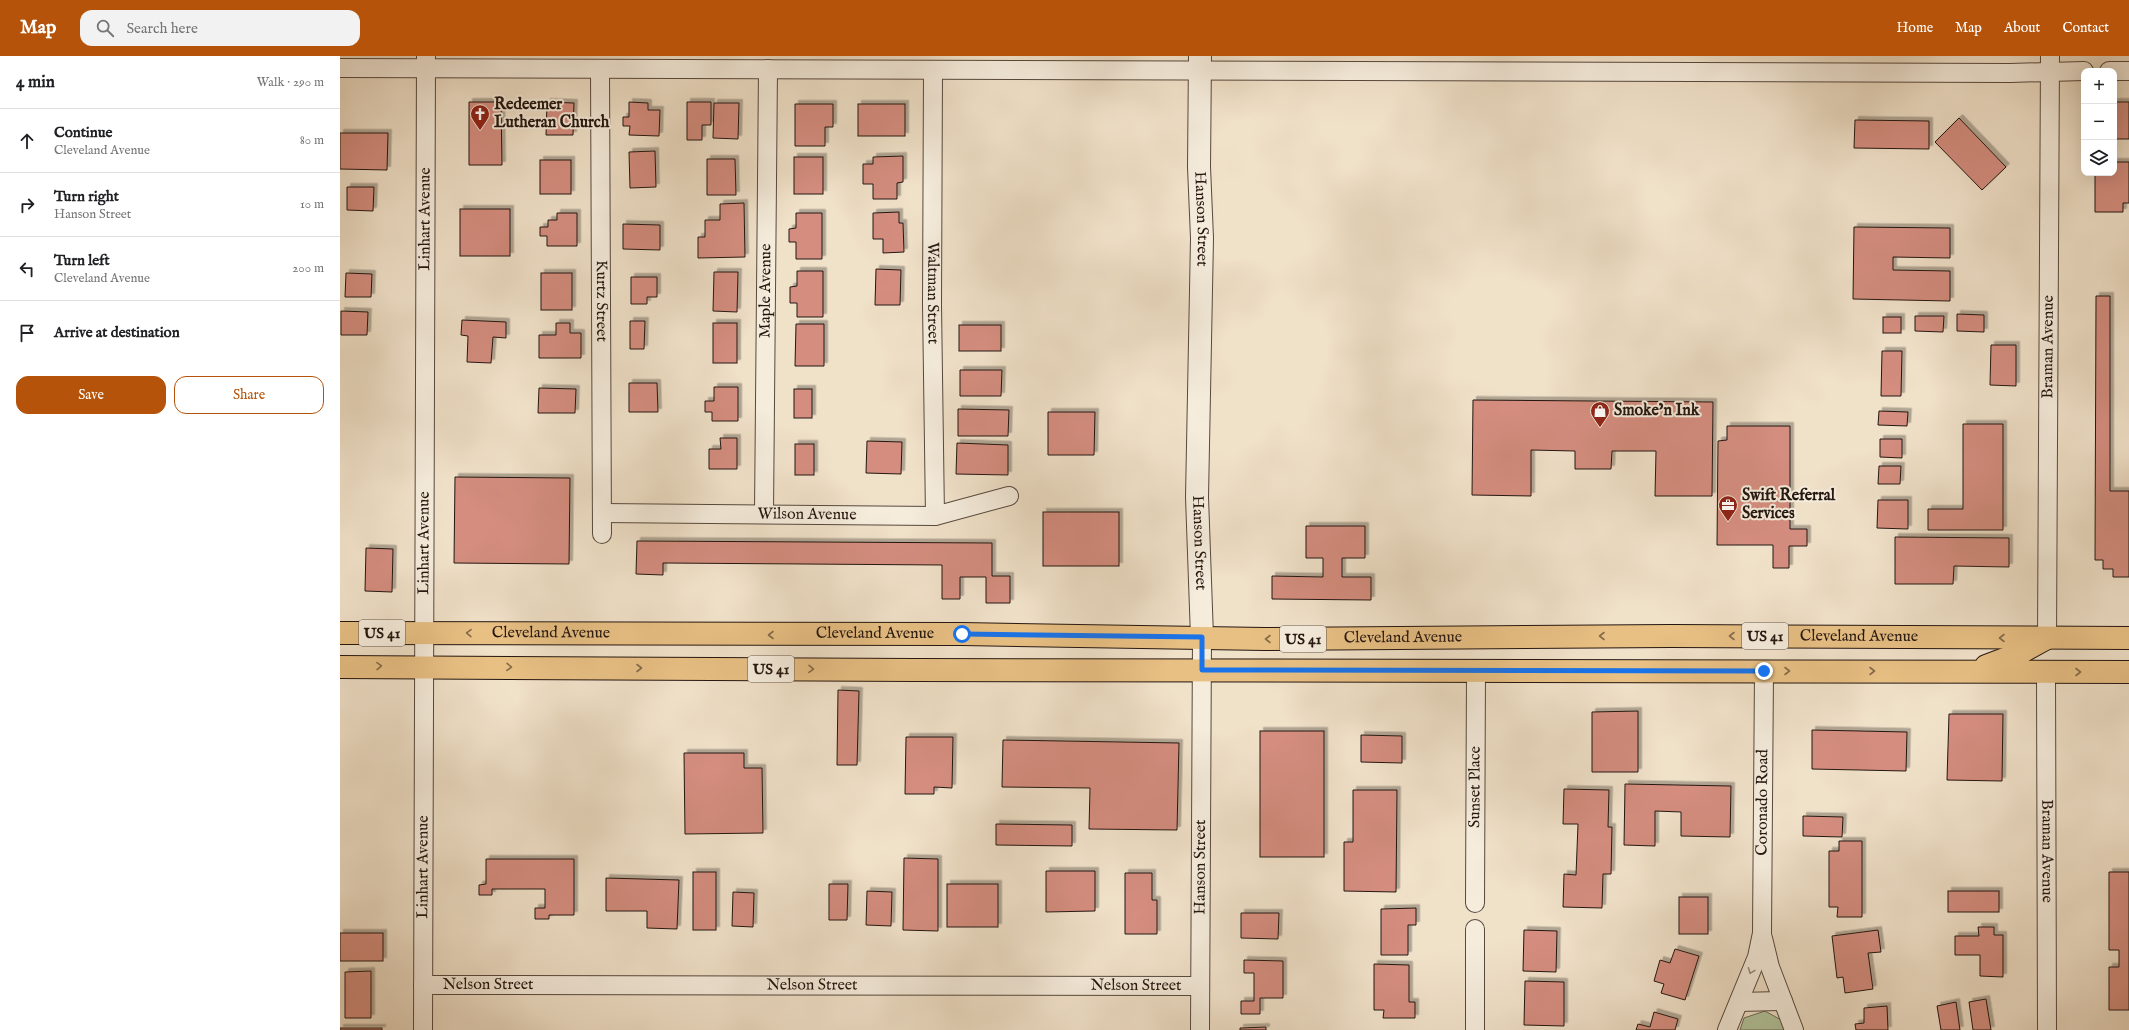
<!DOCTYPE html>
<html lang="en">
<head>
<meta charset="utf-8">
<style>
	:root { --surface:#fff; --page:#f2f2f2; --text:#202124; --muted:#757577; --line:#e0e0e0; --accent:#b45309 }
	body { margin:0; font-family:"IM FELL English",serif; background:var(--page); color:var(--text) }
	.controls { position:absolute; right:12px; top:12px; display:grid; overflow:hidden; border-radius:8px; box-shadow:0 4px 16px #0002 }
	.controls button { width:36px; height:36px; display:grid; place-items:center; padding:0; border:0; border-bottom:1px solid var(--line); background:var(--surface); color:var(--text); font:20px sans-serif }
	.stop { position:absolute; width:12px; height:12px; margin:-9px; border:3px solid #1a73e8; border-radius:50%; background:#fff }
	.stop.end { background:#1a73e8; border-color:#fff; box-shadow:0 1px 4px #0008 }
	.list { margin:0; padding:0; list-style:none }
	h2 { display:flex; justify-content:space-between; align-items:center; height:52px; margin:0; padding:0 16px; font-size:17px }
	h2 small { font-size:13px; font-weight:400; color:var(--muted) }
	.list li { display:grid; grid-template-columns:26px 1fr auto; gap:12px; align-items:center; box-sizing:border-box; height:64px; padding:0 16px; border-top:1px solid var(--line) }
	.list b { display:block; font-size:15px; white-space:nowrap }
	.list p { margin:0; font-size:13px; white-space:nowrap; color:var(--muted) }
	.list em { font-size:13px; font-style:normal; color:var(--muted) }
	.actions { display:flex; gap:8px; padding:12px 16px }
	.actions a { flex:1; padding:9px 0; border:1px solid var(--accent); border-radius:12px; text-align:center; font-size:14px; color:var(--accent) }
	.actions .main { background:var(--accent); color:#fff }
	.icon { flex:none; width:22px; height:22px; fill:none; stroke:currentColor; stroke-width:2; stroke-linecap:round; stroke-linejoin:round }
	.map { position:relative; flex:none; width:1789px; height:974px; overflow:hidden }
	header { display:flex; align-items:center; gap:24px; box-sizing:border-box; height:56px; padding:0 20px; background:var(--accent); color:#fff }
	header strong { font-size:19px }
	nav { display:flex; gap:22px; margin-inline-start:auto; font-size:14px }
	.search { width:280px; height:36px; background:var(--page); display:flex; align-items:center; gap:10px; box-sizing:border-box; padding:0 14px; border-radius:12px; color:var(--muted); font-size:15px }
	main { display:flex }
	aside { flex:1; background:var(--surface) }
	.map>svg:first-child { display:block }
	.green { fill:#b2c49c; stroke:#6b6d56 }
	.building { fill:#d48d7f; stroke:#241610; filter:url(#shadow) }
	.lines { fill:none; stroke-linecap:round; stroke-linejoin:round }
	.minor-casing { stroke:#57493e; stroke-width:20 }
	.tertiary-casing { stroke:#57493e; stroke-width:24 }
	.primary-casing { stroke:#241610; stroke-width:24 }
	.minor { stroke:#f5ecdc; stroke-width:18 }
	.tertiary { stroke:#f5ecdc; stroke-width:22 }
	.primary { stroke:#e8c084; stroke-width:22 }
	.oneway { stroke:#866b4a }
	.oneway2 { stroke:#978c80 }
	.route { stroke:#1a73e8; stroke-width:5 }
	.labels { text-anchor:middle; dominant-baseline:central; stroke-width:4; stroke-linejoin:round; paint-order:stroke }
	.shield { fill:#f5ecdc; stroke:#63564d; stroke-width:1 }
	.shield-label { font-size:15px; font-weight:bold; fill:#241610 }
	.poi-label { font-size:16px; font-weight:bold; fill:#241610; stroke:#f5ecdc; text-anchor:start }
	.street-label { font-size:16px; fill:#241610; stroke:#f5ecdc }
</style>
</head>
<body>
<header>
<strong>Map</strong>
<div class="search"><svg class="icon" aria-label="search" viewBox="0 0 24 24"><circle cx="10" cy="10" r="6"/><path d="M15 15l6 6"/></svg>Search here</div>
<nav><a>Home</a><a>Map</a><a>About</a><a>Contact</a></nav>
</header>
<main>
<aside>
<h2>4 min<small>Walk · 290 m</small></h2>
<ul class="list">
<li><svg class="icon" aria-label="ahead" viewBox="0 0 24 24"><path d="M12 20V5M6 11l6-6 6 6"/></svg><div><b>Continue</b><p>Cleveland Avenue</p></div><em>80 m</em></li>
<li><svg class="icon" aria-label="right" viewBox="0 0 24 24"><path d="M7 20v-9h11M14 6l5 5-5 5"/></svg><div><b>Turn right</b><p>Hanson Street</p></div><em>10 m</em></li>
<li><svg class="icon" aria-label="left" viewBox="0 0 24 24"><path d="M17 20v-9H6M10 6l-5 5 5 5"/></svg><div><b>Turn left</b><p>Cleveland Avenue</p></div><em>200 m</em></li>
<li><svg class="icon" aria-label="arrive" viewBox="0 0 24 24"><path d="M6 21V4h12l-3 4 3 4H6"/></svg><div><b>Arrive at destination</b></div></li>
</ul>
<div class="actions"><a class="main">Save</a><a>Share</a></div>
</aside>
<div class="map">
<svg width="1789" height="974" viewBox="0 0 1789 974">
	<defs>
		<filter id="shadow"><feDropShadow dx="3.5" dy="-3.5" stdDeviation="0" flood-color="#0004"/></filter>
	</defs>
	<rect width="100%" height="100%" fill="#f0e1c9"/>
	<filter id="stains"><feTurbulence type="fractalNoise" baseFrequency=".005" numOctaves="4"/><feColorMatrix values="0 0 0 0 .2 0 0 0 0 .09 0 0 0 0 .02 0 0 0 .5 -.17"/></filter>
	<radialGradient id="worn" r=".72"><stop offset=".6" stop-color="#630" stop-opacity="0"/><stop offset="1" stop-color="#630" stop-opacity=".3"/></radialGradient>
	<polygon class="green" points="1425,955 1443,965 1445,974 1400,974 1404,962"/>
	<g class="building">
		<polygon points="129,46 161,46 162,109 129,109"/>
		<polygon points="207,46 234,47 233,79 206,79"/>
		<polygon points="289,46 308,47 308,54 320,54 319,80 289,79 290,70 283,70 283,61 289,61"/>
		<polygon points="347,46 371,46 371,69 362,69 362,84 347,84"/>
		<rect x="1774" y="46" width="15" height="37"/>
		<polygon points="374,47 399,47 398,83 373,82"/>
		<polygon points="455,48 493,48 493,71 485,71 485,90 455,90"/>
		<rect x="518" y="48" width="47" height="32"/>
		<polygon points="1619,62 1666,111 1642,134 1595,86"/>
		<polygon points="1515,64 1589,65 1589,93 1514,92"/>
		<polygon points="0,77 48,77 47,114 0,113"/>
		<polygon points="315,95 316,131 290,132 289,96"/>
		<polygon points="563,100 563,126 557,127 557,143 533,143 533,128 523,128 523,108 533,108 533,101"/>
		<rect x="454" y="101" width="29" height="37"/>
		<polygon points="367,103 395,103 396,139 367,139"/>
		<rect x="200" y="104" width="31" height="34"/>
		<polygon points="1774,106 1789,106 1789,147 1783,147 1783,156 1755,156 1755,117 1774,117"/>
		<polygon points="7,131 34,131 33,155 7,154"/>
		<polygon points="404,147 405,201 358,202 358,181 365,181 365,164 380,164 380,148"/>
		<rect x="120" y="153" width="50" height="47"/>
		<polygon points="559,156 559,167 563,167 564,196 543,197 543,183 533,183 533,157"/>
		<polygon points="217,157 237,157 237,190 207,190 207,180 200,180 200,171 208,171 208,164 217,164"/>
		<polygon points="456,157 482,157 482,203 456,203 456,186 449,186 449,173 456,172"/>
		<polygon points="283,168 320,169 320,194 283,193"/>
		<polygon points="1514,171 1610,172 1610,202 1553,201 1553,214 1610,215 1610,245 1513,243"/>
		<polygon points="536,213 561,214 560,249 535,249"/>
		<polygon points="457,215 483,215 483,261 457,261 457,247 450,247 450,231 457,230"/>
		<polygon points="374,216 398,216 397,256 373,255"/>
		<polygon points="6,217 32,218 31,241 5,241"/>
		<rect x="201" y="217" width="31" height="37"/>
		<polygon points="291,221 317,221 317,241 307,241 307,248 291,248"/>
		<polygon points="1756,240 1770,240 1770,435 1789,435 1789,521 1773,521 1773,513 1763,513 1763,504 1755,504"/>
		<polygon points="1,255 28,256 27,279 1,279"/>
		<polygon points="1617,258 1644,259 1644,276 1617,275"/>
		<polygon points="1575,260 1604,260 1603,276 1575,275"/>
		<rect x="1543" y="261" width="18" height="16"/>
		<polygon points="122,264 166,266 166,282 153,281 151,307 127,306 128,280 121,279"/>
		<polygon points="290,265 305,265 304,293 290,293"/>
		<polygon points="216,267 230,267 230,277 241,277 241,302 199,302 199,279 216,279"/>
		<rect x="373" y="267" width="24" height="40"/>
		<polygon points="456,268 484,268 484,310 455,310"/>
		<rect x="619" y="269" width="42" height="26"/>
		<polygon points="1651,289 1676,289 1676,330 1650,329"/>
		<polygon points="1542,295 1562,295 1561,340 1541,340"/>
		<polygon points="620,314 662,314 661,340 620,340"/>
		<polygon points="289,327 317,327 318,356 289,356"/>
		<polygon points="374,331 398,331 398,365 372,365 372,356 365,356 365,345 374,345"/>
		<polygon points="199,332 236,333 235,357 198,357"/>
		<rect x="454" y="333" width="18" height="29"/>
		<polygon points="1133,344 1373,346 1372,440 1315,440 1316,395 1272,395 1271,413 1235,413 1235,395 1191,394 1191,440 1132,439"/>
		<polygon points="618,353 669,354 668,380 618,380"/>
		<polygon points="1539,355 1568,356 1567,370 1538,369"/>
		<polygon points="708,356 755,356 754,399 708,399"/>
		<polygon points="1623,368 1663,368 1663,474 1588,474 1588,453 1623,453"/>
		<polygon points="1387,370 1450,370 1450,473 1467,473 1467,490 1449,490 1449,512 1433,512 1433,489 1377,489 1378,385 1387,384"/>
		<polygon points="380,382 397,382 397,413 369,413 369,393 381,393"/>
		<polygon points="1540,383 1562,383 1562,402 1540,401"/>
		<polygon points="527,385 562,386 561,418 526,417"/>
		<polygon points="617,387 668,389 668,419 616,418"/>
		<rect x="455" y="388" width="19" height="31"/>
		<polygon points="1539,410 1561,410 1560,428 1538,428"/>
		<polygon points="115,421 230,422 229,508 114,507"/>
		<polygon points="1538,444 1568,444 1568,473 1537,472"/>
		<rect x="703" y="456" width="76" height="54"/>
		<polygon points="966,470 1025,470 1025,502 1002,502 1002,521 1031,521 1031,544 932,543 932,520 983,521 983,502 966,502"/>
		<polygon points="1555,481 1669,482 1669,511 1614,510 1613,528 1555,528"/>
		<polygon points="297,485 652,487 652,520 670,520 670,547 646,547 646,521 620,521 620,543 602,543 602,509 323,507 323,519 296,518"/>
		<polygon points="26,492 53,493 52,536 25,535"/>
		<polygon points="498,634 519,635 517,709 497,709"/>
		<polygon points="1298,655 1298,716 1252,716 1252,656"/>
		<polygon points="1609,658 1663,658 1662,725 1607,724"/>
		<polygon points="1472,674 1567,676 1566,715 1472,713"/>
		<rect x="920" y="675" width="64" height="126"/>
		<polygon points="1021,679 1062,680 1062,707 1021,706"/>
		<polygon points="566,681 613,681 612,732 594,731 594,738 565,738"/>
		<polygon points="663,684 839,687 837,774 749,773 750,732 662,731"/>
		<polygon points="344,697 404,697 404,712 422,712 423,777 345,778"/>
		<polygon points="1285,728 1391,730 1390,781 1341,780 1341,756 1315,755 1315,790 1284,789"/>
		<polygon points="1224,733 1269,734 1268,771 1272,771 1271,818 1263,818 1262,852 1223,851 1224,818 1236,819 1238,768 1223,768"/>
		<polygon points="1013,734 1057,734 1056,836 1004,835 1004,786 1013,786"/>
		<polygon points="1463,760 1503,761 1502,781 1463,780"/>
		<polygon points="656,768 732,769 732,790 656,789"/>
		<polygon points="1499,785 1522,785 1522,861 1497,861 1498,851 1489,851 1489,795 1499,795"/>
		<polygon points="564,802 598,803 598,875 563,874"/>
		<polygon points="146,803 234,803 234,859 209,859 209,863 195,863 195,852 205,852 205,833 152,833 152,839 139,839 139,829 146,828"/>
		<polygon points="706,815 755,815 755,855 706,856"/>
		<rect x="353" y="816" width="23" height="58"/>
		<polygon points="1769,816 1789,816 1789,954 1769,954 1769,911 1779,911 1779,894 1769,894"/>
		<polygon points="785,817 812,817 812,844 817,844 817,878 785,878"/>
		<polygon points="266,822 339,824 337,873 307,872 307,855 266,855"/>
		<polygon points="489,828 508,828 507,864 489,864"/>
		<rect x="607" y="828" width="51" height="43"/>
		<polygon points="527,835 552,836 551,870 526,869"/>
		<rect x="1608" y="835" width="51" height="21"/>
		<polygon points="393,836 414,837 413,871 392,870"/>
		<rect x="1339" y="841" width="29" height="37"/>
		<polygon points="1076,852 1076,869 1068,869 1068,899 1041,899 1041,853"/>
		<polygon points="901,857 939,857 938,883 901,882"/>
		<polygon points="1638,871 1654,871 1654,879 1663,879 1663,921 1640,920 1640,899 1615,899 1615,880 1639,880"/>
		<polygon points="1184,874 1217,875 1216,916 1183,915"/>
		<polygon points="1538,874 1541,896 1528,897 1533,933 1505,937 1503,921 1497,922 1492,880"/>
		<rect x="0" y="877" width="43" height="28"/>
		<polygon points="1335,893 1359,900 1345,944 1321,937 1324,928 1314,925 1320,904 1330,907"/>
		<polygon points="904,904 943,905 943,942 920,942 920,958 901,958 901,945 914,945 914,917 904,917"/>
		<polygon points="1034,908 1069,909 1069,946 1075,946 1075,962 1043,962 1044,954 1034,954"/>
		<polygon points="31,915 31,962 5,962 5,916"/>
		<polygon points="1185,925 1224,926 1224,970 1184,969"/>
		<polygon points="1646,943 1651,974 1633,974 1629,946"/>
		<polygon points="1616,946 1620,974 1601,974 1597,950"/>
		<polygon points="1547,950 1548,974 1516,974 1515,968 1524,967 1524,952"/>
		<polygon points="1314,956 1338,963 1335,974 1296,974 1298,968 1310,971"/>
		<polygon points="926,971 926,974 900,974 900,972"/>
		<rect x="0" y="972" width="42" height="2"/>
	</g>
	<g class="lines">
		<g class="minor-casing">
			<g id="minor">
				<polyline points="0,12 1670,17 1744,15"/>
				<path id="s1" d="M260,13l2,465"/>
				<path id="s2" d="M593,14l-1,235 3,211"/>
				<polyline points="1769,15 1789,15"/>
				<path id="s3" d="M262,457l333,3 74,-20"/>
				<path id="s4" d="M424,457l4,-444"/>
				<path id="s5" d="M1707,582l3,-582"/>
				<path id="s6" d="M1706,616l1,358"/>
				<path id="s7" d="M1135,847l1,-232"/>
				<polyline points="1423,882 1430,911 1454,974"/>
				<path id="s8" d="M83,929l777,1"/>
				<polyline points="1399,946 1443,945"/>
				<path id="s9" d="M83,974l3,-973"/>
				<path id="s10" d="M860,974l2,-393"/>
				<polyline points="1135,974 1135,873"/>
				<path id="s11" d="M1387,974l30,-73 5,-24 2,-262"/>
			</g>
		</g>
		<g class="tertiary-casing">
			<g id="tertiary">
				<path id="s12" d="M860,0l-1,111 3,71 -5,259 5,140"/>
			</g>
		</g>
		<g class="primary-casing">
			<g id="primary">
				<path id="s13" d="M0,577l622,1 303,5 406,-3 458,2"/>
				<polyline points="1646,610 1678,598 1707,582"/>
				<polyline points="0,611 574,614 1789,616"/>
			</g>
		</g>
		<use href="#minor" class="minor"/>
		<use href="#tertiary" class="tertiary"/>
		<use href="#primary" class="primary"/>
	</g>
	<defs><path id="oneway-chevron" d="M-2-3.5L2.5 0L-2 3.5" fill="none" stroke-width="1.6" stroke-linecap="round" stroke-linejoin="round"/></defs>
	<g class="oneway">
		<use href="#oneway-chevron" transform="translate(129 577) rotate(-179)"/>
		<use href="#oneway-chevron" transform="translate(431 579) rotate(-180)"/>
		<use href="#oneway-chevron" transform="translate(1262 580) rotate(180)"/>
		<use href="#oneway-chevron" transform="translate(1392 580) rotate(-180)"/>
		<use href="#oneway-chevron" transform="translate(1662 582) rotate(-180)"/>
		<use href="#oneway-chevron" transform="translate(928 583) rotate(-180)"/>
		<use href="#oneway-chevron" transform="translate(39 610) rotate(-1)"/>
		<use href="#oneway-chevron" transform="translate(169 611) rotate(1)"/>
		<use href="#oneway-chevron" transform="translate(299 612)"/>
		<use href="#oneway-chevron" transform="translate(471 613) rotate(1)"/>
		<use href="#oneway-chevron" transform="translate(1447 615)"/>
		<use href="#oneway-chevron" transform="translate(1532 615)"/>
		<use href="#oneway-chevron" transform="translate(1738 616)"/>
	</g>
	<use class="oneway2" href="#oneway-chevron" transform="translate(1411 915) rotate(111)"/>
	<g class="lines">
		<polyline class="route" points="622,578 862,581 862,614 1424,615"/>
	</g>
	<defs>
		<g id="church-pin" transform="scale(1)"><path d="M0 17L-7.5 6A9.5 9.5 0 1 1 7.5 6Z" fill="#8f2418" stroke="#f5ecdc"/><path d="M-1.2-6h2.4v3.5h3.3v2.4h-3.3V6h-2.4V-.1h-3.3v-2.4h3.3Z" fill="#fff"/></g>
		<g id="shop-pin" transform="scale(1)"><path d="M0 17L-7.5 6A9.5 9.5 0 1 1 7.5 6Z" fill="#8f2418" stroke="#f5ecdc"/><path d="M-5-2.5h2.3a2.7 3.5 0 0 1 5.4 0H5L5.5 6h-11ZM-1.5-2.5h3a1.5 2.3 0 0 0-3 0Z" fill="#fff"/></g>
		<g id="office-pin" transform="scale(1)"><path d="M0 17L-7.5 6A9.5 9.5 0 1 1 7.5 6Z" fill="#8f2418" stroke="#f5ecdc"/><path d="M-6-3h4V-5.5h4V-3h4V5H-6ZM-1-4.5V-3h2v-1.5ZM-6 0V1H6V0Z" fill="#fff"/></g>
	</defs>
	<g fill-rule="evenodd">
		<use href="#church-pin" x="140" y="58"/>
		<use href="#shop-pin" x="1260" y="355"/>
		<use href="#office-pin" x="1388" y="449"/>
	</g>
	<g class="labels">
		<g class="shield">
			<rect x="19" y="564" width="46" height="26" rx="3"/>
			<rect x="1402" y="567" width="46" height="26" rx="3"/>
			<rect x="940" y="570" width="46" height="26" rx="3"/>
			<rect x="408" y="600" width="46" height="26" rx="3"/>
		</g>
		<g class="shield-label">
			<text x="42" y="577">US 41</text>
			<text x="1425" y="580">US 41</text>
			<text x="963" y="583">US 41</text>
			<text x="431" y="613">US 41</text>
		</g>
		<g class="poi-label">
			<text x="154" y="49">Redeemer<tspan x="154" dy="18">Lutheran Church</tspan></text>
			<text x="1274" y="355">Smoke’n Ink</text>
			<text x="1402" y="440">Swift Referral<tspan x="1402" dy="18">Services</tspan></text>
		</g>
		<g class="street-label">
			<text stroke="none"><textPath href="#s9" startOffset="811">Linhart Avenue</textPath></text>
			<text stroke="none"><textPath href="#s12" startOffset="163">Hanson Street</textPath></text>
			<text stroke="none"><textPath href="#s4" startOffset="222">Maple Avenue</textPath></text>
			<text stroke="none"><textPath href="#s2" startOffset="223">Waltman Street</textPath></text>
			<text stroke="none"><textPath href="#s1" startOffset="232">Kurtz Street</textPath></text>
			<text stroke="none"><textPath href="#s5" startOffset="291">Braman Avenue</textPath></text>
			<text stroke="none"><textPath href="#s3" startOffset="205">Wilson Avenue</textPath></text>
			<text stroke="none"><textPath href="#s9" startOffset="487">Linhart Avenue</textPath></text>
			<text stroke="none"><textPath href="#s12" startOffset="487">Hanson Street</textPath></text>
			<text stroke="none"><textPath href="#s13" startOffset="211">Cleveland Avenue</textPath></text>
			<text stroke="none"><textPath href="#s13" startOffset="535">Cleveland Avenue</textPath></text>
			<text stroke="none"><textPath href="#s13" startOffset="1063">Cleveland Avenue</textPath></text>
			<text stroke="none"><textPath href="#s13" startOffset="1519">Cleveland Avenue</textPath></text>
			<text stroke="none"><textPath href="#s7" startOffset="116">Sunset Place</textPath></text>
			<text stroke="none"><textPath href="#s11" startOffset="234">Coronado Road</textPath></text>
			<text stroke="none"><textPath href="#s6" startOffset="179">Braman Avenue</textPath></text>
			<text stroke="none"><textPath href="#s9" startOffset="163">Linhart Avenue</textPath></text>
			<text stroke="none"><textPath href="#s10" startOffset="163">Hanson Street</textPath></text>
			<text stroke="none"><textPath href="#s8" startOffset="389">Nelson Street</textPath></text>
			<text stroke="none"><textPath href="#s8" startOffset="65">Nelson Street</textPath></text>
			<text stroke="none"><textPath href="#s8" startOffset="713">Nelson Street</textPath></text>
		</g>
	</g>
	<rect width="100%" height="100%" filter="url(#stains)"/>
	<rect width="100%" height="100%" fill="url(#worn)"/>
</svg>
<div class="controls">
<button>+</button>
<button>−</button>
<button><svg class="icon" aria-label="layers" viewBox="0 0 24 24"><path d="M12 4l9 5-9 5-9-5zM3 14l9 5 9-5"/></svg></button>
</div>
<div class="stop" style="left:622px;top:578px"></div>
<div class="stop end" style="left:1424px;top:615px"></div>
</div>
</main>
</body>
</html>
